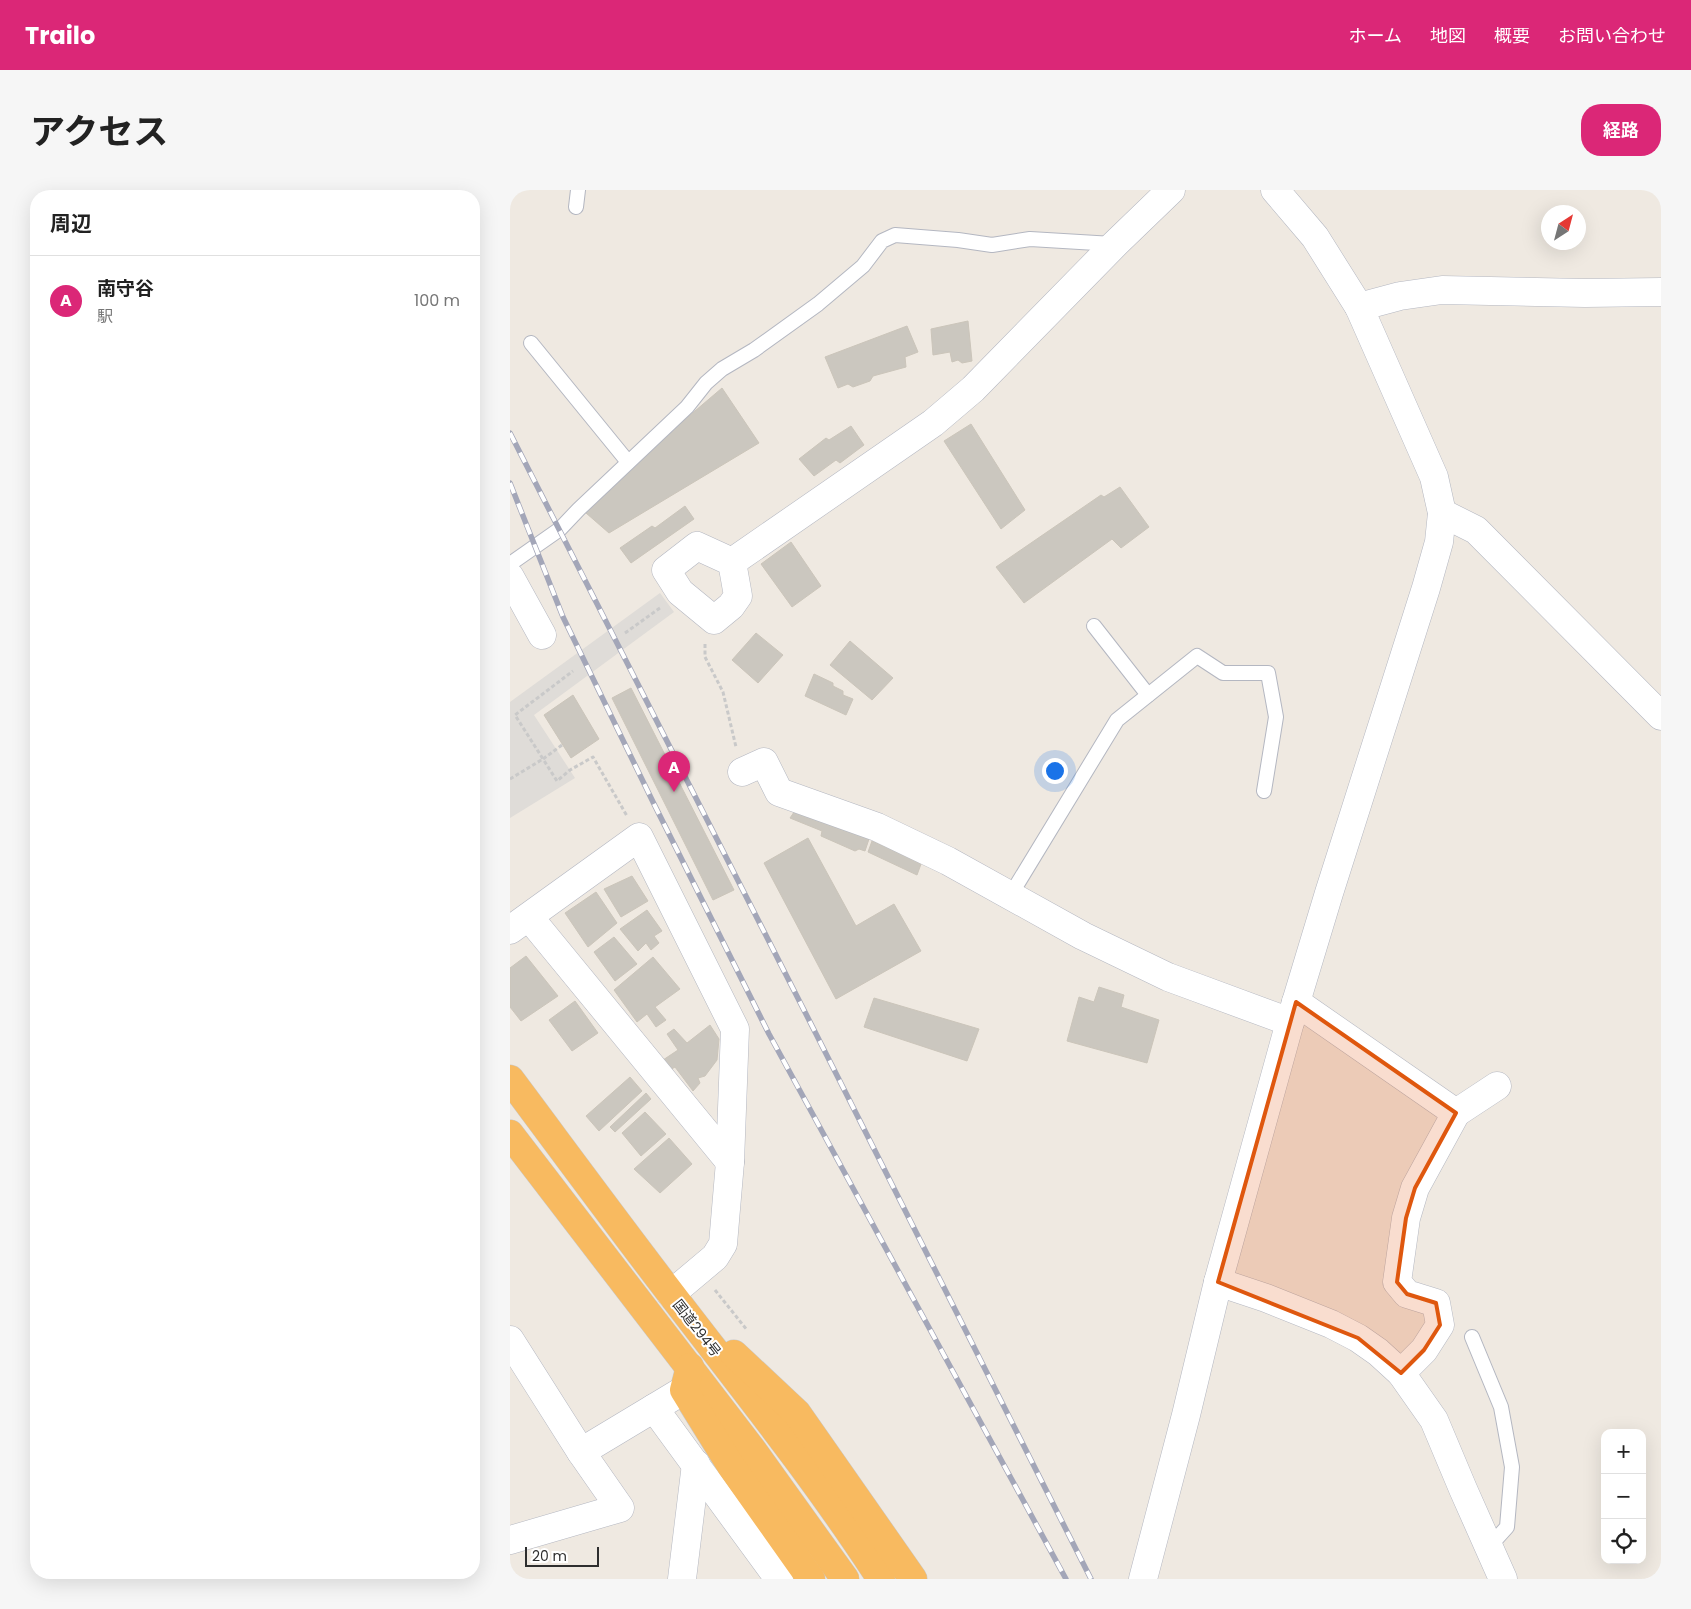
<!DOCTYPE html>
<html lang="ja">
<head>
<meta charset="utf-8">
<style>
	:root { --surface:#fff; --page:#f6f6f6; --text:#222; --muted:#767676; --line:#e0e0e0; --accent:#db2777 }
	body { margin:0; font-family:Poppins,"Noto Sans JP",sans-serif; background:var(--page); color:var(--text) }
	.controls { position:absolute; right:15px; bottom:15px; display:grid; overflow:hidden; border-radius:10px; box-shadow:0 5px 20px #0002 }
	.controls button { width:45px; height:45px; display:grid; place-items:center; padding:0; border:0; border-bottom:1px solid var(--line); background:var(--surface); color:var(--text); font:25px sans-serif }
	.compass { position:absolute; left:1031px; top:15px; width:45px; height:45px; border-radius:50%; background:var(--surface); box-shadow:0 5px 20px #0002; rotate:36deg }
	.scale { position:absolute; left:15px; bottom:12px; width:74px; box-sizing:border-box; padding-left:5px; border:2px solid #2e2e2e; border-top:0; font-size:14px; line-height:18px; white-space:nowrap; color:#2e2e2e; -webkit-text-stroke:4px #fff; paint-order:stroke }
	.you { position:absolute; left:544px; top:580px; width:18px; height:18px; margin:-12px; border:4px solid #fff; border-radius:50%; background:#1a73e8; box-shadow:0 0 0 8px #1a73e833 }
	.badge { display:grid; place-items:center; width:32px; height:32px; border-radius:50%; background:var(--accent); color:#fff; font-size:16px; font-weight:700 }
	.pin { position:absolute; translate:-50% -41px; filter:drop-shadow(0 1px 2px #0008) }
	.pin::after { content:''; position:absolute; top:26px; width:18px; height:15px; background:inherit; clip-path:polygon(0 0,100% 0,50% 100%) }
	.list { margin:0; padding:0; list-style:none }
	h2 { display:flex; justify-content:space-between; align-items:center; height:65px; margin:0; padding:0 20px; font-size:21px }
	h2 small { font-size:16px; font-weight:400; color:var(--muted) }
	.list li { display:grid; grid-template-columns:32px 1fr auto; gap:15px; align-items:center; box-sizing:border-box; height:90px; padding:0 20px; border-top:1px solid var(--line) }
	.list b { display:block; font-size:19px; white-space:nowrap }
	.list p { margin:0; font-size:16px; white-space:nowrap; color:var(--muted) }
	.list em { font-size:16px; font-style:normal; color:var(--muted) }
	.icon { flex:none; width:28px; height:28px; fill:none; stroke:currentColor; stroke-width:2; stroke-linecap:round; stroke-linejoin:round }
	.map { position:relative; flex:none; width:1151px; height:1389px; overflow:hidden; border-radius:20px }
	header { display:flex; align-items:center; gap:30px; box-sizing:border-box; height:70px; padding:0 25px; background:var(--accent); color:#fff }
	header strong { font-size:24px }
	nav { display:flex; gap:28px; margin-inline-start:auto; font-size:18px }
	.intro { display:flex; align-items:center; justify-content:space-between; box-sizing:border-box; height:120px; padding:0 30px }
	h1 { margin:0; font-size:35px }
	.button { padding:12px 22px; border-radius:20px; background:var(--accent); color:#fff; font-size:18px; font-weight:700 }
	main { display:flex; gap:30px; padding:0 30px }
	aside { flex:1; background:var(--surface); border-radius:20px; box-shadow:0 5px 20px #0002 }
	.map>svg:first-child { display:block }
	.plaza { fill:#dfdcd8 }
	.building { fill:#cbc7bf; stroke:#cbc5ba }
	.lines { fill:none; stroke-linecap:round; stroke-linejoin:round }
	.service-casing { stroke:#b4b7c1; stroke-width:16 }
	.minor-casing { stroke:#b4b7c1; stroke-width:29 }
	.tertiary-casing { stroke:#b4b7c1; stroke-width:29 }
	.trunk-casing { stroke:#c9c9c9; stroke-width:29 }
	.path { stroke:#c9c9c9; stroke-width:3; stroke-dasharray:4 2.5; stroke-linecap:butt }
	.service { stroke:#fff; stroke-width:14 }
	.minor { stroke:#fff; stroke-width:28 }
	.tertiary { stroke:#fff; stroke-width:28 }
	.trunk { stroke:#f8ba60; stroke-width:28 }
	.rail-casing { stroke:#a3a6b8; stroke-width:5.5 }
	.rail { stroke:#fff; stroke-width:4; stroke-dasharray:11; stroke-linecap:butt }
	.marked { fill:#df570e; fill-opacity:0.2; stroke:#df570e; stroke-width:4; stroke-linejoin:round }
	.labels { text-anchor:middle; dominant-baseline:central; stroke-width:4; stroke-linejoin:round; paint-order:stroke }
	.street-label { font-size:14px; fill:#2e2e2e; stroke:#fff }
</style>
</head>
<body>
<header>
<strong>Trailo</strong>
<nav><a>ホーム</a><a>地図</a><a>概要</a><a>お問い合わせ</a></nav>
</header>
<div class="intro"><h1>アクセス</h1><a class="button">経路</a></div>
<main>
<aside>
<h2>周辺<small></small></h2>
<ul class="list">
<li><span class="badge">A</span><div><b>南守谷</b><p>駅</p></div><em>100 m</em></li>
</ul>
</aside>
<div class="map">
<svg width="1151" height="1389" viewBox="0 0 1151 1389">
	<rect width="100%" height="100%" fill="#efe9e1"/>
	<polygon class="plaza" points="150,403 164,422 24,525 65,588 0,628 0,512"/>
	<g class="building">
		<polygon points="458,131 462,171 452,173 448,170 442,172 440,162 423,165 421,139"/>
		<polygon points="397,136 408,162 395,167 396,177 363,186 360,191 343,197 338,194 328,198 315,167"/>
		<polygon points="212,198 249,253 99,343 76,323 172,232"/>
		<polygon points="461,234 515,320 491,339 434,251"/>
		<polygon points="341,236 354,255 330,273 326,270 304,286 289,269 316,248 319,250"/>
		<polygon points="610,297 639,337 611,358 602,349 514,413 486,377 591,305 594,307"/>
		<polygon points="175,316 184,329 121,373 110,358 142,336 145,338"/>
		<polygon points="281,352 311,396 282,417 251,374"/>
		<polygon points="246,443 273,465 248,493 222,470"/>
		<polygon points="340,451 383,488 362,510 320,475"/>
		<polygon points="304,484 323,493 323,496 333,501 333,505 343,509 336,525 295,506"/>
		<polygon points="121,498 224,700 203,710 102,508"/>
		<polygon points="63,505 89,549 61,568 34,525"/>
		<polygon points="289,615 360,646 355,661 349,659 345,661 311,646 312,641 280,628"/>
		<polygon points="298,648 346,736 384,714 411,761 326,809 254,673"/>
		<polygon points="362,651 373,656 376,651 406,666 405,671 411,674 407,685 358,662"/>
		<polygon points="122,686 138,711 111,727 94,699"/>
		<polygon points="86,702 107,733 78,757 55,723"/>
		<polygon points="137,720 152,741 144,746 149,753 141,760 136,753 128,761 110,739"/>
		<polygon points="104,747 127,774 105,791 84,762"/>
		<polygon points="16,766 48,806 11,831 0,817 0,778"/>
		<polygon points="143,767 170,799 145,817 156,830 146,837 137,824 127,832 104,800"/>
		<polygon points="589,797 614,805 611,817 649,830 637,873 557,851 569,807 584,812"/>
		<polygon points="364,808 469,839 457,871 354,837"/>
		<polygon points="65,811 88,843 62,861 39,830"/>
		<polygon points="200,835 209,849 207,870 195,886 188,888 190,893 183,901 165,877 160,880 153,870 168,860 157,844 164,839 177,853"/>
		<polygon points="120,887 132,901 89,941 76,926"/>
		<polygon points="136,903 141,909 105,942 100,937"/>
		<polygon points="135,922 156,944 131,966 112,943"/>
		<polygon points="159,948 182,974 150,1003 124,979"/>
	</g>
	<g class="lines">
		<g class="service-casing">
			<g id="service">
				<polyline points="66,17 68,0"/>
				<polyline points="21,153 118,272"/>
				<polyline points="0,374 50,339 69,319 177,217 196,193 212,179 244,160 308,114 353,76 372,51 385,45 448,50 482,55 520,49 603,54"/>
				<polyline points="584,436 638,505"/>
				<polyline points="500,706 607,530 687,466 713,483 758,483 766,527 754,601"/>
				<polyline points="962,1147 991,1217 1002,1277 997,1337 979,1357"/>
			</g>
		</g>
		<g class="minor-casing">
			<g id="minor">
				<polyline points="849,117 890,106 932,100 1075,103 1151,102"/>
				<polyline points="932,323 966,340 1151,526"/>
				<polygon points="187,356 222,372 228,406 221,416 204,430 170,402 156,380"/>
				<polyline points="222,372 423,233 463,199 605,54 661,0"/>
				<polyline points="0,387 32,445"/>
				<polyline points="232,582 254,572 269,602 367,637 438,671 573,746 658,787 780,832"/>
				<polyline points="19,727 220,972"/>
				<polyline points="0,740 129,647 225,839 220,972 213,1054 205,1067 161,1104"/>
				<polyline points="786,812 946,923 987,896"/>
				<polyline points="0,1150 71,1262 174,1200"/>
				<polyline points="891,1183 914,1160 930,1135 926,1113 897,1104 887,1092 896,1028 905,998 946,923"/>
				<polyline points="144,1218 269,1389"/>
				<polyline points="0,1350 110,1318 71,1262"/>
				<polyline points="172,1389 186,1274"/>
				<polyline points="633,1389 676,1225 708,1092"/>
			</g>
		</g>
		<g class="tertiary-casing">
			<polyline id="tertiary" points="765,0 805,47 849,117 924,287 932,323 929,352 916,398 819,703 780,832 708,1092 756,1108 821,1134 848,1148 868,1162 891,1183 924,1230 953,1299 993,1389"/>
		</g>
		<g class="trunk-casing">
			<g id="trunk">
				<path d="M0,889c56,75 111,150 168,224 69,90 141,180 203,276"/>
				<polyline points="0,944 241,1258 335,1389"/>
				<polyline points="224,1164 287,1223 403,1389"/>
				<polyline points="180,1177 174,1200 221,1276 301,1389"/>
			</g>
		</g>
		<g class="path">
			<polyline points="115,443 150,418"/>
			<polyline points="195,454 195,467 213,502 226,557"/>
			<polyline points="52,555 33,569 47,591 60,580 83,567 117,626"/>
			<polyline points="0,589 33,569 5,525 63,481"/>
			<polyline points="205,1100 237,1140"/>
		</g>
		<use href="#service" class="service"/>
		<use href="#minor" class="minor"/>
		<use href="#tertiary" class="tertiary"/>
		<use href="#trunk" class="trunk"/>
		<g class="rail-casing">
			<g id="rail">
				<polyline points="0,243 297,826 581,1389"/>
				<polyline points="0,293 53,427 144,614 259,844 556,1389"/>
			</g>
		</g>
		<use href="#rail" class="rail"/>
	</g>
	<path class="marked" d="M786,812l160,111 -41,75 -9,30 -9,64 10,12 29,9 4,22 -16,25 -23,23 -43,-35 -140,-56z"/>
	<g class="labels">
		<g class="street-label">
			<text transform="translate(187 1138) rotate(52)">国道294号</text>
		</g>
	</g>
</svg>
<div class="controls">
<button>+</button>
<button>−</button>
<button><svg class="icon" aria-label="locate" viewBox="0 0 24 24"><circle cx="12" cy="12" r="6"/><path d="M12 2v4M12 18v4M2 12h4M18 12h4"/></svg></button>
</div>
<svg class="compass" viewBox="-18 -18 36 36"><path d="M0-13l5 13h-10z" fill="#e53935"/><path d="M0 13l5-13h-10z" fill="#767676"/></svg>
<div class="scale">20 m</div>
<div class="you"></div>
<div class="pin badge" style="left:164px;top:602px">A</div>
</div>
</main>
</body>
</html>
